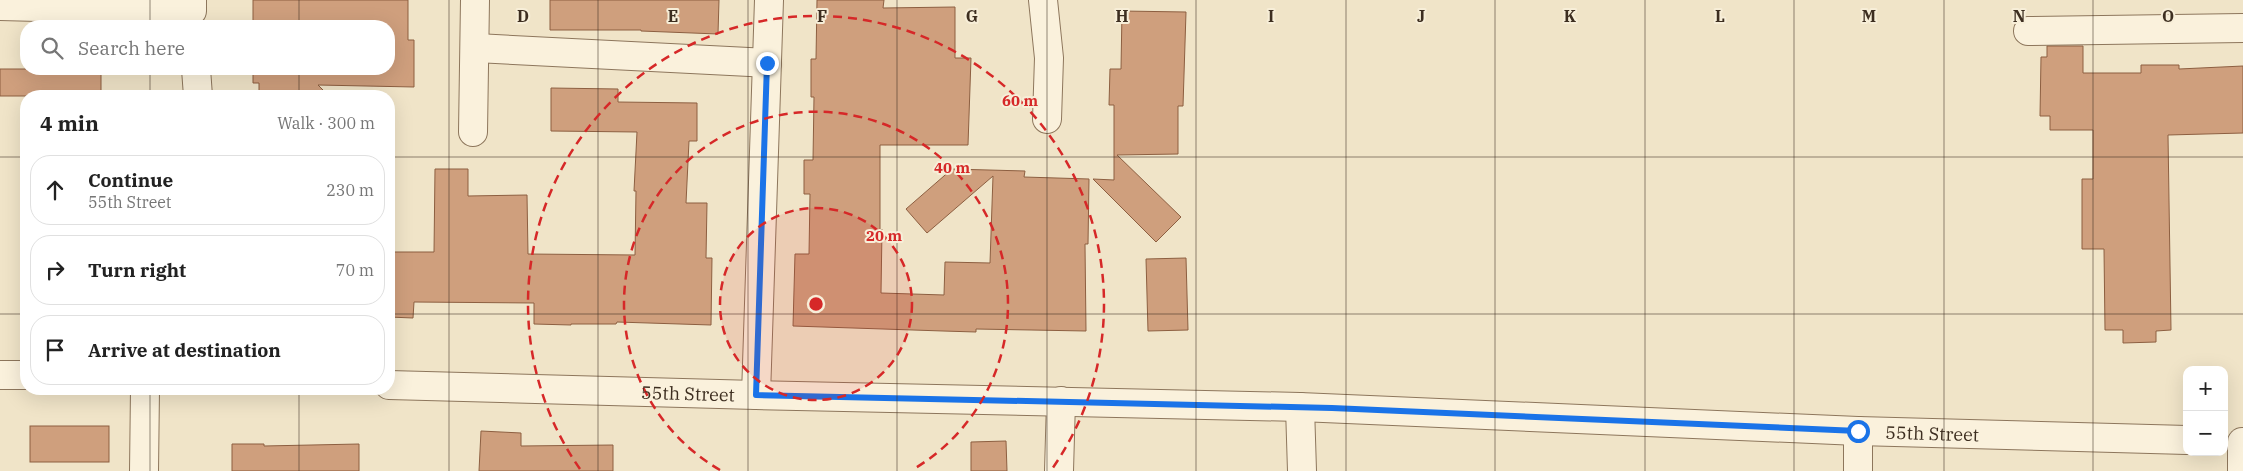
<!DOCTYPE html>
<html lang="en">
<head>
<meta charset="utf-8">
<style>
	:root { --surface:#fff; --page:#f2f2f2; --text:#222; --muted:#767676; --line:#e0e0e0 }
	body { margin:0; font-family:"IBM Plex Serif",serif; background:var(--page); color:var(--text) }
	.controls { position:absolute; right:15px; bottom:15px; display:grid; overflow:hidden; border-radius:10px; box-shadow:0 5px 20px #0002 }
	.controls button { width:45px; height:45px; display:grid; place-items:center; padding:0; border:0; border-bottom:1px solid var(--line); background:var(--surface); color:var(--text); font:25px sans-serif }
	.stop { position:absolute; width:15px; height:15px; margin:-11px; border:4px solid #1a73e8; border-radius:50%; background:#fff }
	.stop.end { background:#1a73e8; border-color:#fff; box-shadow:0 1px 5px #0008 }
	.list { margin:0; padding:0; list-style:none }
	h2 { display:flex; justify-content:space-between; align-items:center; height:65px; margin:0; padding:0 20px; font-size:21px }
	h2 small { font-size:16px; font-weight:400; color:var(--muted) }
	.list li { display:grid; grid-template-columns:32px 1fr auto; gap:15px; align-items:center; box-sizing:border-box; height:70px; margin:0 10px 10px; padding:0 10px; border:1px solid var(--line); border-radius:20px }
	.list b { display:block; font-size:19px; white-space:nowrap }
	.list p { margin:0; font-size:16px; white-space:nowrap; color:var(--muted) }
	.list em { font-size:16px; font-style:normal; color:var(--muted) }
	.icon { flex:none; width:28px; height:28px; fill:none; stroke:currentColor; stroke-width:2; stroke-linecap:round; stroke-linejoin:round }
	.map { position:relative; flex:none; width:2243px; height:471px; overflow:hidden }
	.search { position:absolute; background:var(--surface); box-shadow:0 5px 20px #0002; left:20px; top:20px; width:375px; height:55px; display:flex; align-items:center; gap:12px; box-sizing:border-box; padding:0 18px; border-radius:20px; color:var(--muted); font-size:19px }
	.panel { position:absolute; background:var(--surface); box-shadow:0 5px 20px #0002; left:20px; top:90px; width:375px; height:305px; border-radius:20px }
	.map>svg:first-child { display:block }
	.building { fill:#cf9f7d; stroke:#8d5f41 }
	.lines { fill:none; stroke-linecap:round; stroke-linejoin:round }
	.minor-casing { stroke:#8d765c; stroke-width:30 }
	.minor { stroke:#faf1dc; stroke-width:28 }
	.route { stroke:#1a73e8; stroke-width:6 }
	.grid { fill:none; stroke:#3d2e20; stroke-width:1; stroke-opacity:0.55 }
	.ring { fill:none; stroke:#d62828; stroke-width:2.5; stroke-dasharray:9 6 }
	.labels { text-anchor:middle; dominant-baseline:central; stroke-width:4; stroke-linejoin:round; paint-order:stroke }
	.street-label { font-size:18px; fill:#3d2e20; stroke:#f7eed8 }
	.grid-label { font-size:16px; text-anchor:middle; font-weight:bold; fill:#3d2e20; stroke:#f7eed8; stroke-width:4; stroke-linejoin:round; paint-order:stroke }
	.centre { fill:#d62828; stroke:#f7eed8; stroke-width:2.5 }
	.ring-label { font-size:15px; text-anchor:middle; font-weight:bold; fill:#d62828; stroke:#f7eed8; stroke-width:4; stroke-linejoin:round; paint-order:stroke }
</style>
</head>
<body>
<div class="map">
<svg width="2243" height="471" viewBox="0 0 2243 471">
	<rect width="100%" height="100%" fill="#f0e4c8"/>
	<g class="building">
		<polygon points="253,0 408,0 408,40 414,40 414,87 318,85 329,96 259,96 259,83 253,83 253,69 389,69 389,26 253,26"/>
		<polygon points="550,0 719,0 718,34 641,31 641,30 550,30"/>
		<polygon points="817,0 884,0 883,8 955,7 955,58 971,58 968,145 880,145 880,231 882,229 881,293 944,295 945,262 990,263 993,176 927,233 906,209 952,169 1025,171 1024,177 1089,179 1088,244 1085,244 1086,331 976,329 976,332 943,331 793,326 795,254 809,254 810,194 804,194 804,160 813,160 814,97 811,97 811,59 816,59"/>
		<polygon points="1122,11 1186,12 1183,106 1178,106 1178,154 1117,155 1181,217 1156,242 1093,179 1114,180 1114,105 1109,105 1110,69 1121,69"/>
		<polygon points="2047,46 2083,46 2083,73 2141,73 2141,65 2179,65 2179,69 2243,66 2243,133 2168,135 2171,330 2156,331 2156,342 2123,343 2123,330 2105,330 2104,249 2082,249 2082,179 2093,179 2093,130 2050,130 2050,116 2040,116 2041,57 2047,57"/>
		<rect x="0" y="69" width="101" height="27"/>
		<polygon points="551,88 618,89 618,102 697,103 697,141 689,141 686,203 707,203 706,258 712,258 711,325 617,322 616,324 571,324 571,325 534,324 534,303 414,302 413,318 389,317 389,252 434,252 435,169 468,169 468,196 527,195 528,254 635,255 636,191 634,191 637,132 551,131"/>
		<polygon points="1186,258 1188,330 1148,331 1146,259"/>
		<rect x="30" y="426" width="79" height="36"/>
		<polygon points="481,431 521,433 521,446 613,445 613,471 479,471"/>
		<polygon points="1006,441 1007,471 971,471 971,442"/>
		<polygon points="232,444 264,444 264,446 359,444 359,471 232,471"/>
	</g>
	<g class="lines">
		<g class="minor-casing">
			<g id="minor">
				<polyline points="1043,0 1049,58 1047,119"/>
				<polyline points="0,6 192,11 192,0"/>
				<polyline points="2028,31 2243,28"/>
				<polyline points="476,48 767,63"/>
				<polyline points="196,69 198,96"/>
				<polyline points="473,132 475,0"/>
				<polyline points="0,375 26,375"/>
				<path id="s1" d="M389,385l367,10 544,12 558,24 329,9"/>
				<polyline points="756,395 769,0"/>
				<polyline points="1300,407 1302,471"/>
				<polyline points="144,471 145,389"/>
				<polyline points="1059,471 1061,401"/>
				<polyline points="1858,471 1858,431"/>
				<polyline points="2242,471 2242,442"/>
			</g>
		</g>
		<use href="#minor" class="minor"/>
	</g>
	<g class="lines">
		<polyline class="route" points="767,63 756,395 1332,408 1858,431"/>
	</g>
	<path class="grid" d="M150,0v26M299,0v26M449,0v471M598,0v471M748,0v471M897,0v471M1047,0v471M1196,0v471M1346,0v471M1495,0v471M1645,0v471M1794,0v471M1944,0v471M2093,0v471M150,69v27M299,69v27M0,157h26M389,157h1854M0,314h26M389,314h1854M150,389v82M299,389v82"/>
	<circle cx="816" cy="304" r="96" fill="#d62828" fill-opacity=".12"/>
	<g class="ring">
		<circle cx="816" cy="304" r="96"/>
		<path d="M720 470A192 192 0 1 1 912 470"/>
		<path d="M580 469A288 288 0 1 1 1052 469"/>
	</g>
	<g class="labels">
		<g class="street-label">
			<text stroke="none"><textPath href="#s1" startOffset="299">55th Street</textPath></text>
			<text stroke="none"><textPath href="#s1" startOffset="1544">55th Street</textPath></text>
		</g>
	</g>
	<g class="grid-label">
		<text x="523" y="22">D</text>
		<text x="673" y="22">E</text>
		<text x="822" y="22">F</text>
		<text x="972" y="22">G</text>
		<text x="1122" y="22">H</text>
		<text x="1271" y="22">I</text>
		<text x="1421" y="22">J</text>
		<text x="1570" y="22">K</text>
		<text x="1720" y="22">L</text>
		<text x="1869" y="22">M</text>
		<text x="2019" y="22">N</text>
		<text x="2168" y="22">O</text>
	</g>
	<circle cx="816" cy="304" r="8" class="centre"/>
	<g class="ring-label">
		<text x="1020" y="106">60 m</text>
		<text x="952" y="173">40 m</text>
		<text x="884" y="241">20 m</text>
	</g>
</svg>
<div class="controls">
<button>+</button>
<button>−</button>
</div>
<div class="stop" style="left:1858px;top:431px"></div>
<div class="stop end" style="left:767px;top:63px"></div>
<div class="search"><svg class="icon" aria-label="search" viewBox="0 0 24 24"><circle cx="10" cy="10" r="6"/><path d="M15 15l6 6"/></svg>Search here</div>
<section class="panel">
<h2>4 min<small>Walk · 300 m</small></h2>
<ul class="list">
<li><svg class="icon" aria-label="ahead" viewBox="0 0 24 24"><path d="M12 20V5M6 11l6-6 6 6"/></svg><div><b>Continue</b><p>55th Street</p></div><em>230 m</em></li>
<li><svg class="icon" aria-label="right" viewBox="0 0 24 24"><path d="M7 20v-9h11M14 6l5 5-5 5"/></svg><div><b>Turn right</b></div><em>70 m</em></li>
<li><svg class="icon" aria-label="arrive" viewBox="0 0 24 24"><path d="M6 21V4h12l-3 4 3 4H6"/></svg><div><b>Arrive at destination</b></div></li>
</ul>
</section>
</div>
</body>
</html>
